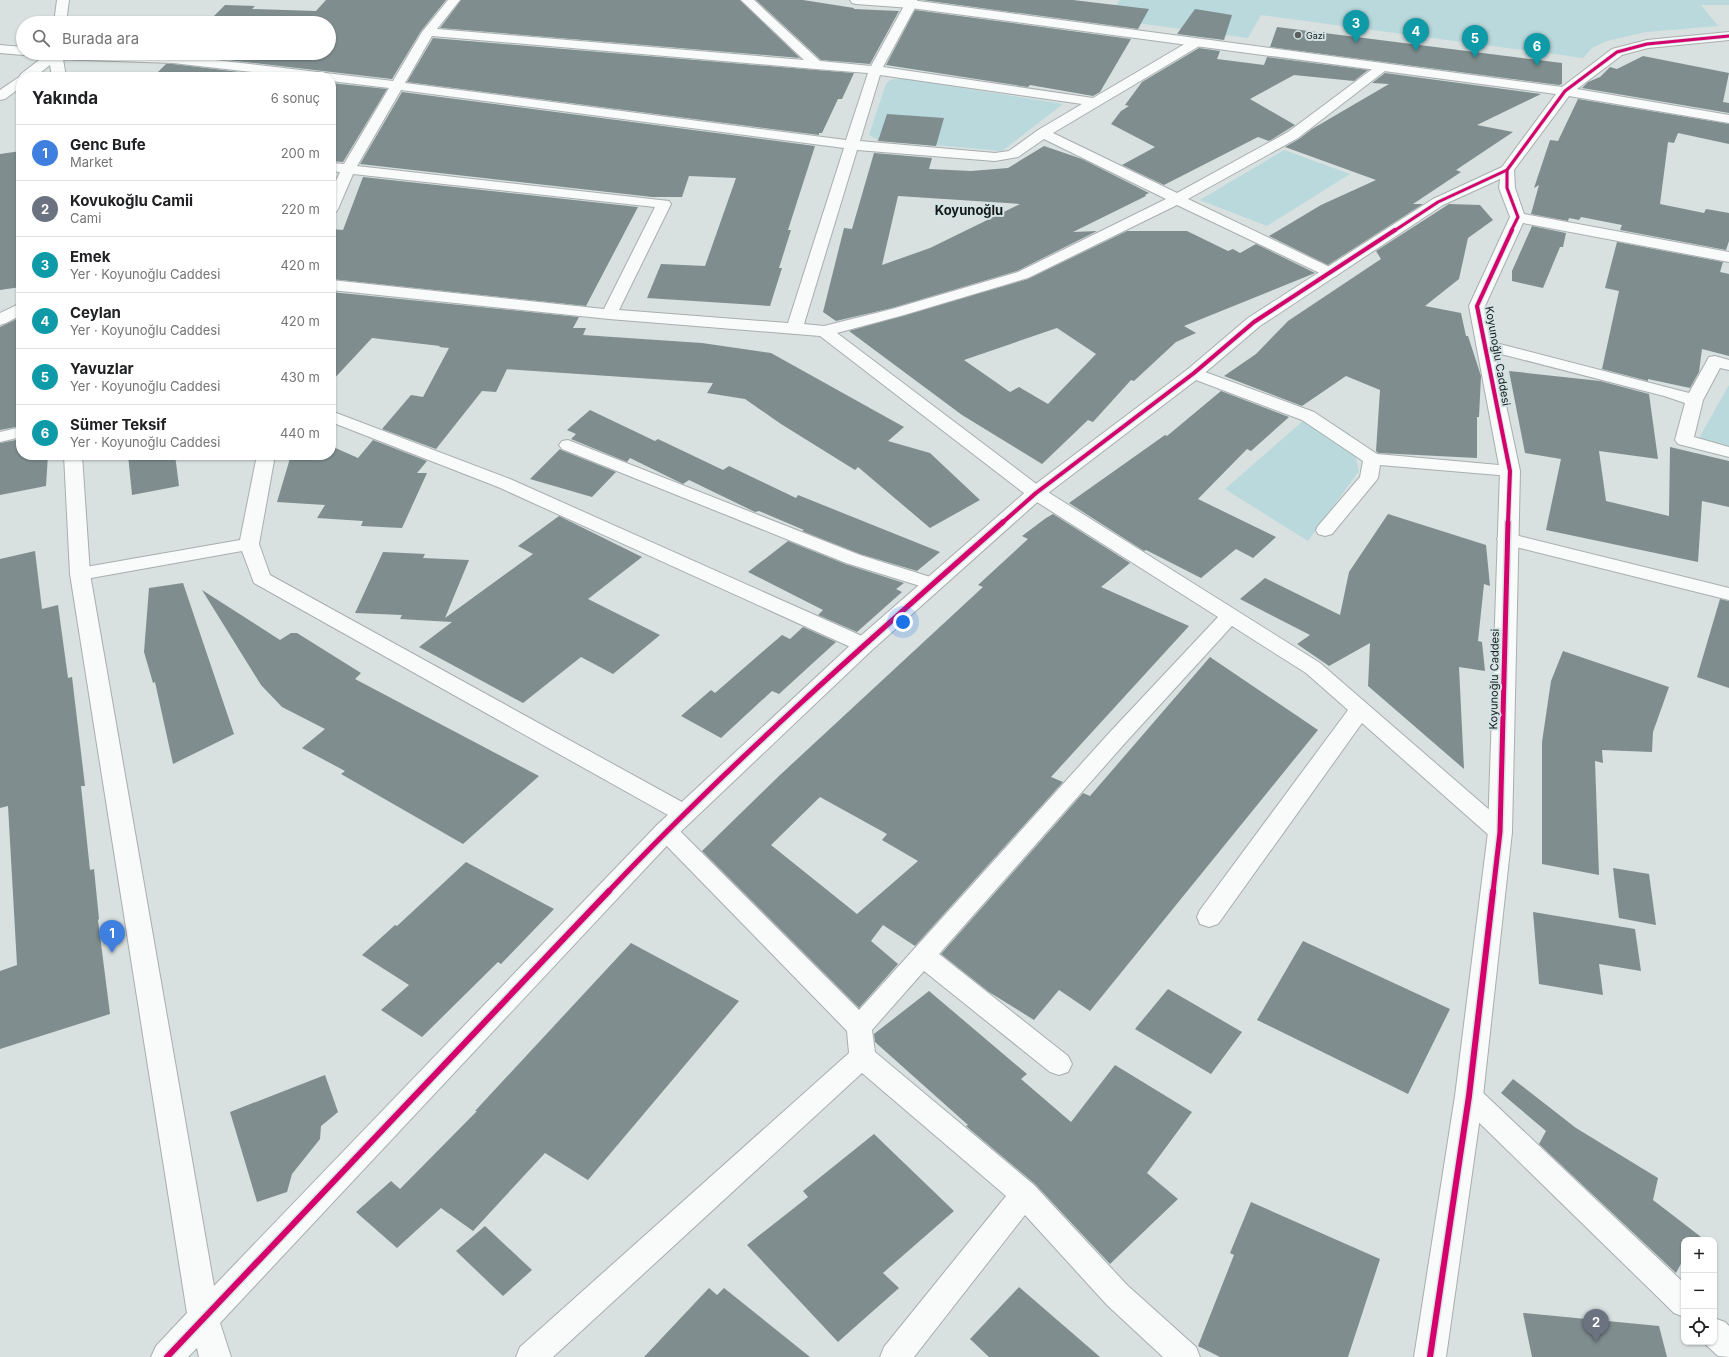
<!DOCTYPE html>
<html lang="tr">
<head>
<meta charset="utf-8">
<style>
	:root { --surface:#fff; --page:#f2f2f2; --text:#202124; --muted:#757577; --line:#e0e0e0; --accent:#595f5f }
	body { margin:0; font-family:Inter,sans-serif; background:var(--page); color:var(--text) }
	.controls { position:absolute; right:12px; bottom:12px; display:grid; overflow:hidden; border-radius:8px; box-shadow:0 1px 3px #0004 }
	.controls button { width:36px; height:36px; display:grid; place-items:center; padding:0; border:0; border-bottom:1px solid var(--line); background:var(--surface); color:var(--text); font:20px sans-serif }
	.you { position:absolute; left:903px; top:622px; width:14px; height:14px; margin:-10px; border:3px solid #fff; border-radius:50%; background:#1a73e8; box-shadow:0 0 0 6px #1a73e833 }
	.badge { display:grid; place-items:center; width:26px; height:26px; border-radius:50%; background:var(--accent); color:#fff; font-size:13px; font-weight:700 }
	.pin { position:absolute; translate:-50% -33px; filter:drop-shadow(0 1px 2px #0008) }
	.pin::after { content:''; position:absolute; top:21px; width:14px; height:12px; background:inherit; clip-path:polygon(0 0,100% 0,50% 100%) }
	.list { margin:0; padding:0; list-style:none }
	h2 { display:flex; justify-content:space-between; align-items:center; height:52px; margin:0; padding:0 16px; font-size:17px }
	h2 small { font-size:13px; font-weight:400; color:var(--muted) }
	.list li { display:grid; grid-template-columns:26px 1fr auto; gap:12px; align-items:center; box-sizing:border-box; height:56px; padding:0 16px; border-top:1px solid var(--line) }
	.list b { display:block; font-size:15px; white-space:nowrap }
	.list p { margin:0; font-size:13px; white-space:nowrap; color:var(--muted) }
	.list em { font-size:13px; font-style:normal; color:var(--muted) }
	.icon { flex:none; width:22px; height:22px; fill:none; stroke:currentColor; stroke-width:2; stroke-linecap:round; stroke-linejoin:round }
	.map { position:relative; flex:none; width:1729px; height:1357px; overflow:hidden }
	.search { position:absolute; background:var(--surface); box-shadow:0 1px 3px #0004; left:16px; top:16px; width:320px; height:44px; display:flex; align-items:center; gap:10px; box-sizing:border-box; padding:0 14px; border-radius:22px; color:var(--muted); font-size:15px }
	.panel { position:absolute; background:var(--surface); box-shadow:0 1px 3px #0004; left:16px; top:72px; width:320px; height:388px; border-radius:16px }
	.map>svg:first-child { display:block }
	.green { fill:#b9d9dc }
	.building { fill:#7f8d8e; fill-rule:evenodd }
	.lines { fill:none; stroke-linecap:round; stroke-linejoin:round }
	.street-casing { stroke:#a8aeae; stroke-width:2 }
	.secondary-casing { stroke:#a8aeae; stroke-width:2 }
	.street { fill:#f9fafa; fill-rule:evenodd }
	.secondary { fill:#f9fafa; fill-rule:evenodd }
	.cycleway-far3-casing { stroke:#d4e3e4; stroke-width:4.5 }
	.cycleway-far2-casing { stroke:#d4e3e4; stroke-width:6 }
	.cycleway-far1-casing { stroke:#d4e3e4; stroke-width:8 }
	.cycleway-casing { stroke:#d4e3e4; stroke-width:9 }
	.cycleway-far3 { stroke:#d6006c; stroke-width:3 }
	.cycleway-far2 { stroke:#d6006c; stroke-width:4 }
	.cycleway-far1 { stroke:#d6006c; stroke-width:5 }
	.cycleway { stroke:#d6006c; stroke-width:6 }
	.poi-dot { fill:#595f5f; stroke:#d4e3e4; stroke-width:1.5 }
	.labels { text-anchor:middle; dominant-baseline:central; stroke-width:4; stroke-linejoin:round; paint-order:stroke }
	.far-poi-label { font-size:9px; fill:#141919; stroke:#d4e3e4; text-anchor:start }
	.street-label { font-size:11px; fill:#141919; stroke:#d4e3e4 }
	.far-district-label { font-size:13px; font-weight:bold; fill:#141919; stroke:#d4e3e4 }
</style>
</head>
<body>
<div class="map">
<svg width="1729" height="1357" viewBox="0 0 1729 1357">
	<rect width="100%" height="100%" fill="#d8e0e0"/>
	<g class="green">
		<polygon points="1120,0 1729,0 1729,5 1701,5 1718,26 1646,32 1607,41 1592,48 1583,58 1261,15 1248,38 1107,19"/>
		<polygon points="900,78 1063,104 1002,151 878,140 869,135 886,84 890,80"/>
		<polygon points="1284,150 1350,174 1267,226 1200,200"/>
		<polygon points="1729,385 1729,456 1694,447"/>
		<polygon points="1313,412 1350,434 1359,471 1308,541 1225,489"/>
	</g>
	<g class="building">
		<polygon points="326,0 446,0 421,31 392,79 176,54 329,53 329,23 207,23 225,5 255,6 252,9 316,11"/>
		<polygon points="461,0 740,0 800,58 440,28"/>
		<polygon points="756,0 803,0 854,8 854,9 899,11 870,64 858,63 821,60"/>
		<polygon points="922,0 1073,0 1149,9 1138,29"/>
		<polygon points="1195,9 1232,15 1224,40 1177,34"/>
		<polygon points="915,10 1131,39 1100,92 1093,96 1030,85 1028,87 886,65"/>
		<polygon points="1277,27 1562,63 1562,84 1559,85 1270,47"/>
		<polygon points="433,38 816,70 854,73 842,99 838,99 822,133 819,133 819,135 407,82"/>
		<polygon points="1199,48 1220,51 1217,59 1264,65 1267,57 1368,70 1354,81 1294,75 1250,99 1295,125 1269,141 1258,137 1164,185 1122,165 1155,147 1111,124 1121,111 1129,106 1125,105 1142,82"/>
		<polygon points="1643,56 1729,73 1723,102 1729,103 1729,113 1582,88 1588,82 1600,77 1610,67 1617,69"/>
		<polygon points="166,64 173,64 282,77 153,77"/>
		<polygon points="1385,73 1541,94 1477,125 1513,132 1456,170 1461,172 1413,204 1423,204 1328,265 1269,236 1321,205 1376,180 1285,147 1299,139 1312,129 1389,84 1372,83"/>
		<polygon points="331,83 387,89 343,162 331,161"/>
		<polygon points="402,92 815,146 788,230 791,230 779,268 782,268 770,306 647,298 661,264 705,266 736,178 689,176 682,197 652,197 360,164"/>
		<polygon points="1578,99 1729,124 1729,144 1678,133 1674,143 1668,142 1660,204 1704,213 1706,209 1729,213 1729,241 1726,250 1620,230 1622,225 1581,217 1579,220 1569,218 1568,221 1531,214 1539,185 1534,188 1550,140 1558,141"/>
		<polygon points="887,114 944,118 936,146 878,141"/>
		<path d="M1044,146l38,13 67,34 -4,2 1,1 -73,36 24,-1 -80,40 -125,37 -56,13 -13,-9 21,-84 8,1 22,-76 58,5 -3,11 42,2 37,-3zM898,196l122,8 -90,44 -48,17z"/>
		<polygon points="21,151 21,287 0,290 0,154"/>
		<polygon points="363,177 638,207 586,306 331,279 331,229 343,230"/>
		<polygon points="1449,204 1480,205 1493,220 1468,238 1459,279 1425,306 1461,313 1466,336 1468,336 1481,376 1479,417 1477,417 1477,458 1378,453 1376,451 1380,390 1346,376 1302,406 1224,376 1256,354 1288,321 1381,259 1376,251"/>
		<polygon points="1532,226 1566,233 1563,247 1560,247 1543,288 1512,281 1512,271"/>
		<path d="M1127,231h60l41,20 5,-2 7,4 16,-9 59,29 -131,53 12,7 -20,9 -42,39 -3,-1 -38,42 -5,-2 -46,44 -80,-49 -113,-84 179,-52zM1057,328l39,26 -48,50 -29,-17 -9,5 -46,-32z"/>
		<polygon points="1617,242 1723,262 1720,272 1729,274 1729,356 1702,349 1699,372 1690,388 1648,379 1648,381 1602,369 1619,291 1605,288"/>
		<polygon points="331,292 579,317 573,328 586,328 583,335 702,343 771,353 904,427 888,441 930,453 980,500 930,528 858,467 855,470 781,424 745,399 707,393 713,383 505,369 507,369 496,392 482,391 436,449 382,429 411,395 423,397 449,348 439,347 440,346 372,338 331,382"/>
		<polygon points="21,317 21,426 0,430 0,327"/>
		<polygon points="1509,371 1600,381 1649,394 1658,459 1599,451 1606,501 1669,516 1670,447 1729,461 1729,507 1702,501 1698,562 1546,530 1561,459 1525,453"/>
		<polygon points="1221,391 1289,417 1251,451 1247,449 1198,499 1276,537 1253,558 1236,549 1201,578 1146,550 1144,551 1069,503 1165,435 1167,436"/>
		<polygon points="590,410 655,441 658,439 723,470 729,466 796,498 798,495 940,552 917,571 860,554 802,531 804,530 759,511 755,512 689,480 683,484 630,458 627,462 571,439 576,434 567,430"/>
		<polygon points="21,439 21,455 48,455 46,486 0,495 0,443"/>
		<polygon points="373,440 427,461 417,473 427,473 402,528 361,526 363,521 317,518 325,505 277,502 291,455 331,455 331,446 358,458"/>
		<polygon points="560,449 561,450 616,472 592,497 530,479"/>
		<polygon points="128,455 175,455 179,486 132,495"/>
		<path d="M1053,514l77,49 -29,24 88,39 -138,151 12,5 -148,164 -32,-21 -12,16 27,23 -39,44 -157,-157 78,-76 203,-188 -5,-2 50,-46 -6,-3 24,-18zM820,797l67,37 -5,6 36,21 -61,53 -86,-69z"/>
		<polygon points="1388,514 1486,545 1490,586 1484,584 1478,641 1482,642 1485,671 1459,667 1464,769 1368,686 1370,643 1329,666 1297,644 1310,635 1240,599 1265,578 1340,615 1349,572"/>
		<polygon points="559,516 642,557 588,599 660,635 613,674 581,657 523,703 419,647 452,622 400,619 402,615 355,613 383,552 425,554 423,558 469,560 445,618 533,554 518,546"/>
		<polygon points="788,541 845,564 904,583 896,589 902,592 857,632 818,615 823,610 748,572"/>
		<polygon points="35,551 42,609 58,605 68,678 72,677 85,786 81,786 90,870 94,869 99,919 98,920 110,1014 0,1049 0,971 17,965 8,806 0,808 0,559"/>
		<polygon points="183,583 234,734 173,764 155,682 153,683 144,652 149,588"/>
		<polygon points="202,590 280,640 291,633 297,633 361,673 355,679 539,776 463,844 341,774 345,771 302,748 325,729 282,707 261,685"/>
		<polygon points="1720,599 1729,601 1729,688 1697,677"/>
		<polygon points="803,627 836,642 779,694 772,691 721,738 681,716 711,690 715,693 782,635 790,639"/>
		<polygon points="1563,651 1669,687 1653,732 1652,752 1602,750 1603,763 1595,761 1599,875 1542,864 1542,742 1551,681"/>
		<polygon points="1210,657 1318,730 1090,1011 1059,990 1034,1020 989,992 941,954 1083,793 1090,796"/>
		<polygon points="466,862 554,909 501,964 498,962 422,1037 381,1010 409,985 362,955 395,925 397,926"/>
		<polygon points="1613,868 1649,874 1656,925 1619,918"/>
		<polygon points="1533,912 1635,929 1641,971 1599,964 1603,995 1539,984"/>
		<polygon points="1303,941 1450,1009 1408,1094 1257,1020"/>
		<polygon points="631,943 739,1001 588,1180 545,1153 473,1231 441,1208 397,1248 356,1212 391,1181 400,1189 477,1111 475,1111"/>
		<polygon points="1168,989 1242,1032 1211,1074 1135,1029"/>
		<polygon points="929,991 1027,1074 1021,1079 1071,1122 1115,1065 1192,1112 1147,1173 1178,1199 1110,1264 1035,1184 966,1126 968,1125 875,1042 874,1034"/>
		<polygon points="325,1075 338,1112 321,1126 320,1139 292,1174 287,1192 257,1202 230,1112"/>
		<polygon points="1513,1079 1576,1128 1658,1178 1653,1200 1705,1240 1684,1240 1684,1258 1676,1273 1539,1144 1546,1131 1501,1093"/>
		<polygon points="874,1134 954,1211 883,1273 899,1288 838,1342 747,1245 808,1197 803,1191"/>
		<polygon points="1251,1202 1380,1259 1348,1357 1220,1357 1198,1346 1234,1255 1230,1253"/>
		<polygon points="485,1226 532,1270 503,1296 456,1251"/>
		<polygon points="1019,1287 1100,1357 989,1357 970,1339"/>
		<polygon points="709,1288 717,1295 724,1288 810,1357 644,1357"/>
		<polygon points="1523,1313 1659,1326 1667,1357 1532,1357"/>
	</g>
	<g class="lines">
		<g class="street-casing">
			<g id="street">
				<path d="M448,0h12l-23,29 367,31 -63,-60h13l66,61 51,5 34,-62v-4h12v4l-34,63 210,31 100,-59h8l2,3 -2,3 -148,88 124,60 111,-61 91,-68h10l1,3 -92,71 -110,61 148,71 3,3 -3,3 -5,2 -5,-2 -149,-71 -149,73 -124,37 -67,18 206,156 277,174 188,163 4,6 -4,6 -8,3 -8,-3 -130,-115 -144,201 -9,3 -9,-3 -3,-7 3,-7 148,-200 -42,-37 -74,-47 -106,116 -187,212 129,102 4,8 -4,8 -9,3 -9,-3 -126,-101 -52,59 3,22 159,133 93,100 69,62 4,10h-37l-56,-52 -82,-90 -111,142h-34l4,-10 122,-151 -144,-123 -309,284h-37l4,-10 329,-294 -2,-22 -189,-194 -4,-6 4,-6 8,-3 8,3 185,185 251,-278 108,-115 -189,-120 -209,-161 -211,-17 -278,-29v-10l273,29 51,-102 -302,-33 -15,35 -2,3 -5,1v-21l9,-20 -9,-1v-8l13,1 45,-76 -58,-7v-4h-36l-122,-14 -118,-4 -24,-3 -2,-3 144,2 220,26 29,-49zM432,36l384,33 52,4 -22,67 -441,-57zM880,75l202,29 -44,26 -29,21 -14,2 -135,-12zM401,90l443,58 -56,175 -169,-13 52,-106 -2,-3 -312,-35zM1044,139l122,60 -148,73 -126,37 -68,17 -20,-2 53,-174 138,11 23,-4z"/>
				<polygon points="0,45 23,47 23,53 28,53 23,55 0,53"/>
				<polygon points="21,303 21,315 6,323 0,325 0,313"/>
				<polygon points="1484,340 1689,393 1709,357 1715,356 1729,360 1729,370 1720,368 1703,400 1694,437 1729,447 1729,457 1678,444 1675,440 1685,403 1664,396 1478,348 1476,345 1478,342"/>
				<polygon points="1194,368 1314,412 1377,454 1510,466 1516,467 1519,471 1516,475 1510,476 1380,465 1378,478 1375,482 1332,534 1325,536 1318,534 1316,530 1318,526 1360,477 1363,461 1302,420 1188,377 1186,373 1188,369"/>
				<polygon points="331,411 510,479 871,640 874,645 871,650 864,652 857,650 498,487 331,422"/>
				<polygon points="21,427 21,437 0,442 0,432"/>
				<polygon points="568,440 860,555 940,580 943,584 940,588 933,590 846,563 562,449 559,445 562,441"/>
				<polygon points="257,455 275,455 259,544 270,575 691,807 694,813 691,819 683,821 675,819 254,583 242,551 80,580 73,578 70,574 73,570 80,568 240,540"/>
				<polygon points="1507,533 1729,588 1729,600 1500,543 1497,539 1500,535"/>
				<polygon points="1469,1084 1478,1088 1684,1283 1684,1317 1674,1313 1460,1104 1456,1096 1460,1088"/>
				<polygon points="1714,1318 1725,1322 1729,1326 1729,1357 1718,1356 1703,1342 1714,1342"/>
			</g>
		</g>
		<g class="secondary-casing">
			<g id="secondary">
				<polygon points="57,0 69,0 66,23 54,23"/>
				<polygon points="850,0 911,0 1562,87 1612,49 1647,40 1729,32 1729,40 1648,48 1622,55 1577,89 1729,115 1729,123 1569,96 1514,170 1515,188 1524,214 1729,252 1729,262 1523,223 1485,306 1520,471 1512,832 1483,1096 1446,1357 1414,1357 1455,1096 1488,832 1500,471 1469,306 1510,217 1499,188 1500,179 1443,205 1260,326 1200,377 1043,497 872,650 675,837 220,1323 231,1357 199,1357 197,1348 188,1357 151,1357 156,1346 187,1313 70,574 64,455 82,455 90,574 214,1286 657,825 856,640 1029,489 1188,369 1248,318 1433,199 1502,167 1556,94 911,8 856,4 852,3"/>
				<polygon points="48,53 62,53 66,77 52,77 50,65 35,77 21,77 21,87 5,99 0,100 0,90 19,77 21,74"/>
			</g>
		</g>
		<use href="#street" class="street"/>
		<use href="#secondary" class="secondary"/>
		<g class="cycleway-far3-casing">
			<g id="cycleway-far3">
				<polyline points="1394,231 1438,202 1507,170"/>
				<polyline points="1511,231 1518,217 1507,188 1507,170 1565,91 1617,52 1647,44 1729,36"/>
			</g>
		</g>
		<g class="cycleway-far2-casing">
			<g id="cycleway-far2">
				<polyline points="1002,523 1036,493 1194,373 1254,322 1395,230"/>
				<polyline points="1508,523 1510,471 1477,306 1512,230"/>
			</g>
		</g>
		<g class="cycleway-far1-casing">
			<g id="cycleway-far1">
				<path d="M608,892c124,-131 260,-251 395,-370"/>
				<polyline points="1493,892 1500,832 1508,522"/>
			</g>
		</g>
		<g class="cycleway-casing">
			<g id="cycleway">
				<polyline points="167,1357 609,891"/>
				<polyline points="1430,1357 1469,1096 1493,891"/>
			</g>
		</g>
		<use href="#cycleway-far3" class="cycleway-far3"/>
		<use href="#cycleway-far2" class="cycleway-far2"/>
		<use href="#cycleway-far1" class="cycleway-far1"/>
		<use href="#cycleway" class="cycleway"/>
	</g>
	<circle class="poi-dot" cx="1298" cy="35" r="4"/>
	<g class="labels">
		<g class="far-poi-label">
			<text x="1306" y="35">Gazi</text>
		</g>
		<g class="street-label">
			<text transform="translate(1498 356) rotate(80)">Koyunoğlu Caddesi</text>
			<text transform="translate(1494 679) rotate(-89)">Koyunoğlu Caddesi</text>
		</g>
		<g class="far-district-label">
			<text x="969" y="210">Koyunoğlu</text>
		</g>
	</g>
</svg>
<div class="controls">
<button>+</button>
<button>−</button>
<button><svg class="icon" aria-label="locate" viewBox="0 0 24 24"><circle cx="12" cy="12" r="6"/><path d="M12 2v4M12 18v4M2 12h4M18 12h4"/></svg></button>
</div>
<div class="you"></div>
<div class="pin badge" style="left:112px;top:953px;background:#3f7fe0">1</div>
<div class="pin badge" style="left:1596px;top:1342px;background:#6b7280">2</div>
<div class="pin badge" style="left:1356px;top:43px;background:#0f9aa8">3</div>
<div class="pin badge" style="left:1416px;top:51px;background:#0f9aa8">4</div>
<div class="pin badge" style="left:1475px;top:58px;background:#0f9aa8">5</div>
<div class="pin badge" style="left:1537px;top:66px;background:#0f9aa8">6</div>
<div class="search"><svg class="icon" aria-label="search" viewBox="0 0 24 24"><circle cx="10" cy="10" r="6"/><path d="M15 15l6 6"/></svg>Burada ara</div>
<section class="panel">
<h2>Yakında<small>6 sonuç</small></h2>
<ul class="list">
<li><span class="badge" style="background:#3f7fe0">1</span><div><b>Genc Bufe</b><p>Market</p></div><em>200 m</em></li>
<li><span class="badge" style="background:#6b7280">2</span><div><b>Kovukoğlu Camii</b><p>Cami</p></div><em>220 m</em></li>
<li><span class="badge" style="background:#0f9aa8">3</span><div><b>Emek</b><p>Yer · Koyunoğlu Caddesi</p></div><em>420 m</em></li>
<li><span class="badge" style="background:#0f9aa8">4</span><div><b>Ceylan</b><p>Yer · Koyunoğlu Caddesi</p></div><em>420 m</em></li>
<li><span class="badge" style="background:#0f9aa8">5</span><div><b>Yavuzlar</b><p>Yer · Koyunoğlu Caddesi</p></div><em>430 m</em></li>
<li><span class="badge" style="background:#0f9aa8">6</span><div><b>Sümer Teksif</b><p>Yer · Koyunoğlu Caddesi</p></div><em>440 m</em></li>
</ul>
</section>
</div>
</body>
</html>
